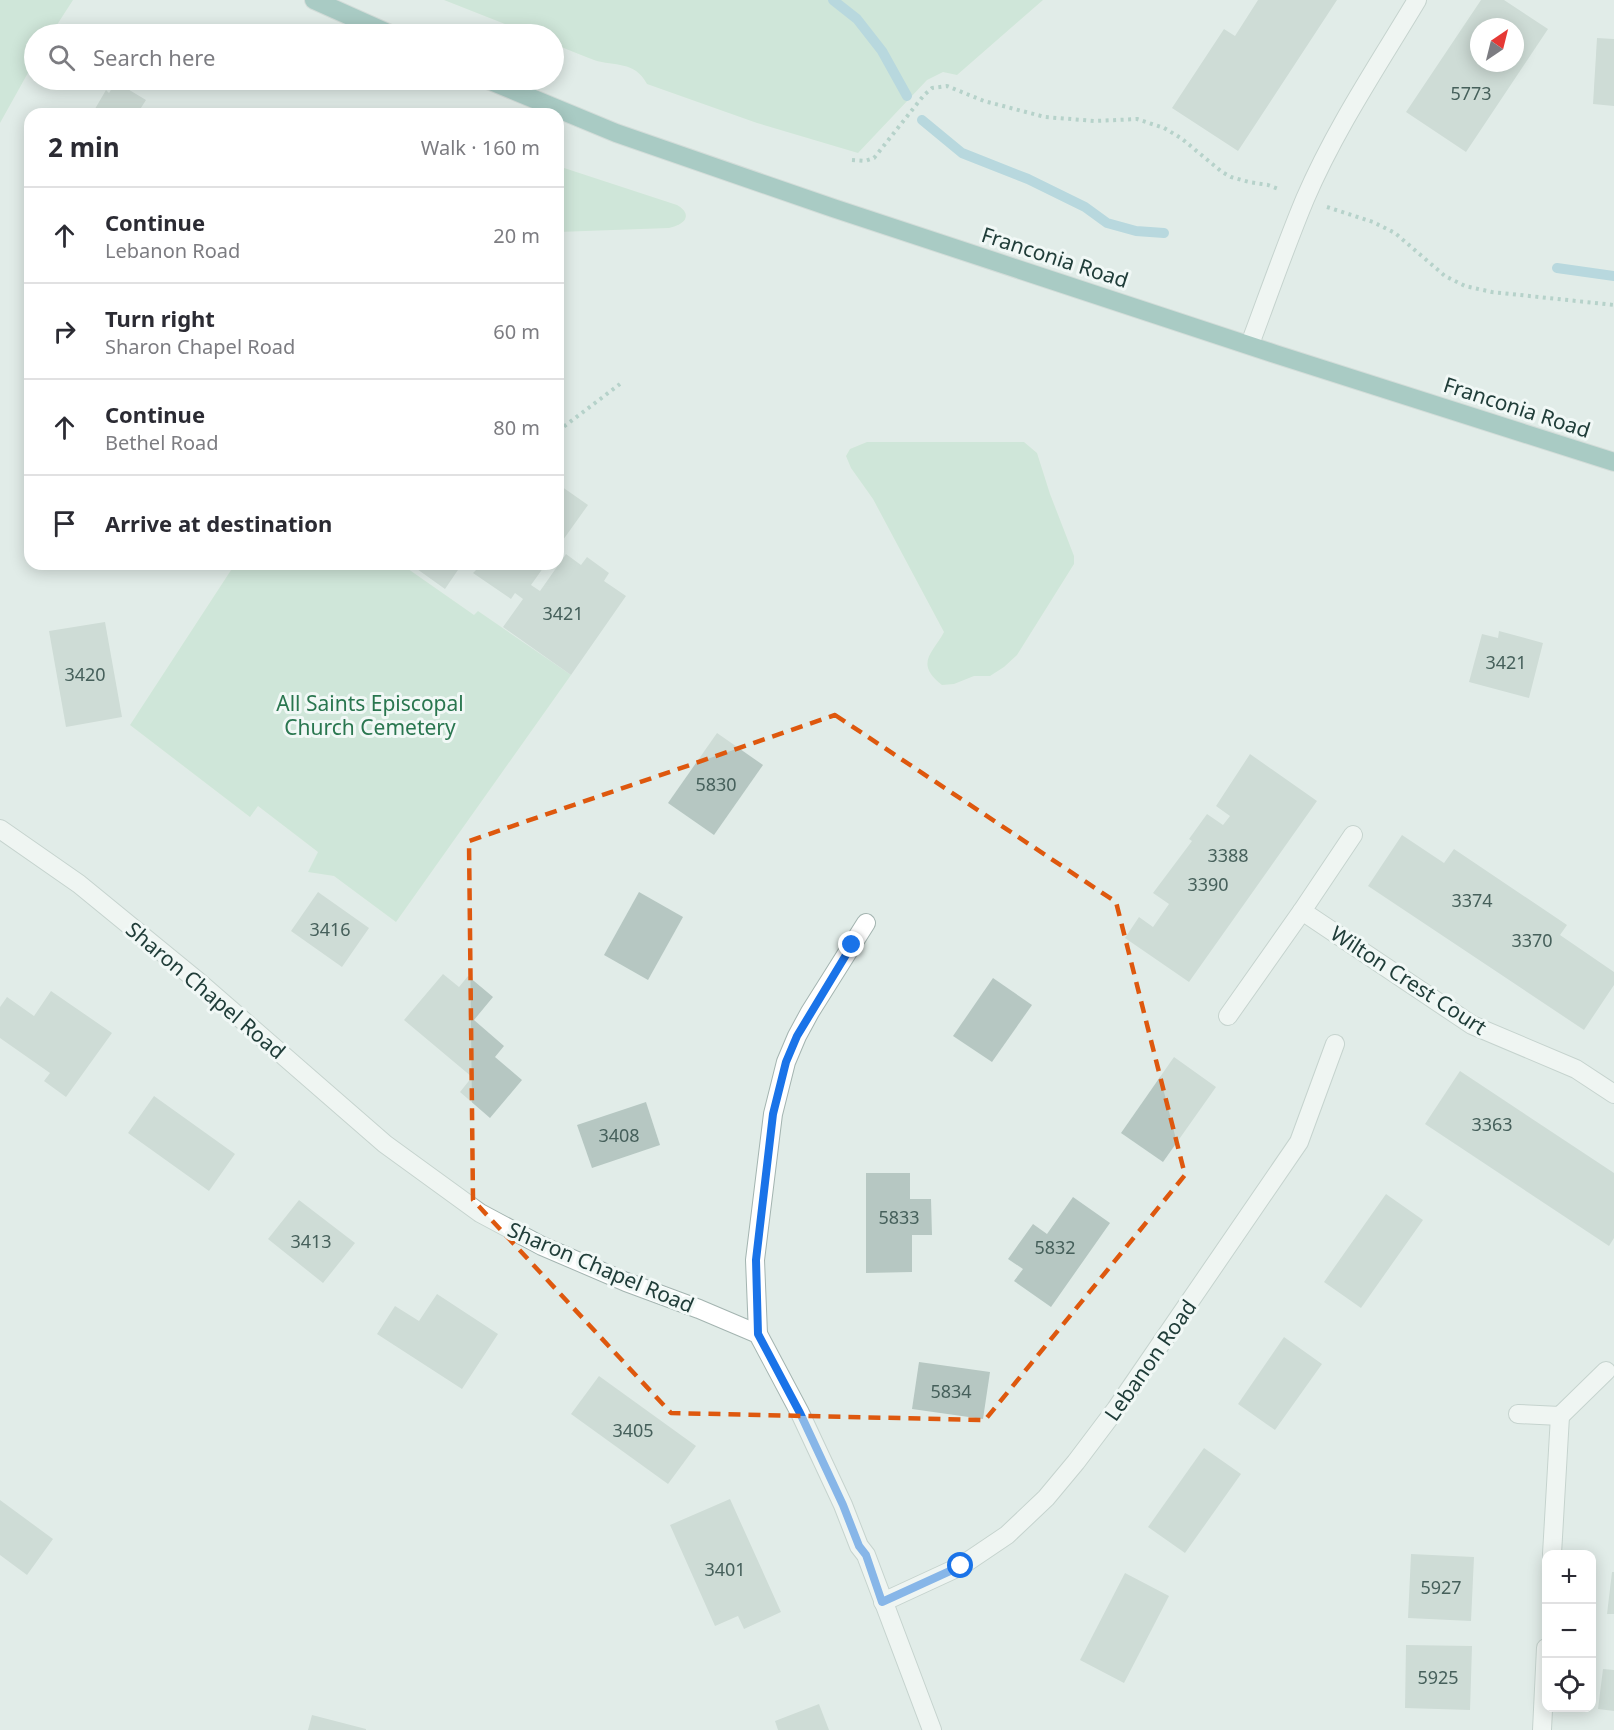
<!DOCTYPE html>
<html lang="en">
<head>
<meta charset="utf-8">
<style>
	:root { --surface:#fff; --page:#f2f2f3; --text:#2b2b33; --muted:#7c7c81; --line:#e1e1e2 }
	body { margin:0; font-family:"Noto Sans",sans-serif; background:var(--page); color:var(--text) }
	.controls { position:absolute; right:18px; bottom:18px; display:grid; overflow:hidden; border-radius:12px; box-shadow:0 3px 15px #0003 }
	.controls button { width:54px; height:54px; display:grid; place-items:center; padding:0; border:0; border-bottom:2px solid var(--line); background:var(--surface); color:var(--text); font:30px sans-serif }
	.compass { position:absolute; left:1470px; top:18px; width:54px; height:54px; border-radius:50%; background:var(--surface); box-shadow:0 3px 15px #0003; rotate:35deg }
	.stop { position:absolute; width:18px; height:18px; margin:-14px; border:4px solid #1a73e8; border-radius:50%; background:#fff }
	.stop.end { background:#1a73e8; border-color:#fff; box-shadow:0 2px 6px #0008 }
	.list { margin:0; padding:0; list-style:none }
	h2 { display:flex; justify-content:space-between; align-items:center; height:78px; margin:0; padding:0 24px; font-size:26px }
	h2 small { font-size:20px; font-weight:400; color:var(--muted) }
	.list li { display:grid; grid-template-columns:39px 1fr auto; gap:18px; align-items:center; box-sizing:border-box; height:96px; padding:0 24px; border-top:2px solid var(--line) }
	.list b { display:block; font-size:22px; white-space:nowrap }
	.list p { margin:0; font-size:20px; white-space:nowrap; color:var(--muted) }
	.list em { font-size:20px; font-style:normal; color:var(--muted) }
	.icon { flex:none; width:33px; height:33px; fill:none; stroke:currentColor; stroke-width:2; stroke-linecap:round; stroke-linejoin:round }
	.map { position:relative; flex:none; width:1614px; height:1730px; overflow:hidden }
	.search { position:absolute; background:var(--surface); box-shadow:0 3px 15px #0003; left:24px; top:24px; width:540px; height:66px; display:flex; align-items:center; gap:15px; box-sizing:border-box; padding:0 21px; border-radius:33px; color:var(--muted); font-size:22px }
	.panel { position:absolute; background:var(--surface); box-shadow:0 3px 15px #0003; left:24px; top:108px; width:540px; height:462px; border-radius:18px }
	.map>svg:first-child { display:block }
	.green { fill:#b9dec7 }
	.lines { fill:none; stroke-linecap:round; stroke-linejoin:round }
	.stream { stroke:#86bfd3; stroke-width:10 }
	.building { fill:#b6c7c2; fill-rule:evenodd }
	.minor-casing { stroke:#a3b4b0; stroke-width:20 }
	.major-casing { stroke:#c1c9c8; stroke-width:20 }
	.path { stroke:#80b1a7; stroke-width:4; stroke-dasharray:3 4.5; stroke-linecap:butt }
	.minor { stroke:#fff; stroke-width:18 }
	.major { stroke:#64a39a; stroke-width:18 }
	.route { stroke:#1a73e8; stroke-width:8 }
	.marked { fill:none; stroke:#de580e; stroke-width:4.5; stroke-dasharray:12 8; stroke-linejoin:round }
	.labels { text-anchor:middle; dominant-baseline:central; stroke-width:6; stroke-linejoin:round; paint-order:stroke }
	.number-label { font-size:18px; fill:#46605b }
	.street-label { font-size:21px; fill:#203d39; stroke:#f1f8f6 }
	.park-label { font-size:21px; fill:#29764f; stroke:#f1f8f6 }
</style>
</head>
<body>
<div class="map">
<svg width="1614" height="1730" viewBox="0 0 1614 1730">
	<rect width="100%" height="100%" fill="#e1ece8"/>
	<g class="green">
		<polygon points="0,0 73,0 51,34 34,34 34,62 0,123"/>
		<path d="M444,0h599l-86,75 -14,-3 -16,8 -69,73 -101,-30 -110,-39c-13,-24 -32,-17 -53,-24 -14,-5 -27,-11 -40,-16v-10h-24z"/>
		<path d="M558,166l119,39c17,10 7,20 -8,23l-111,4z"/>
		<path d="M867,442h157l13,11 13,41 24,62v8l-57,91 -13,12 -14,9h-16l-20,8 -12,1c-28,-22 -9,-32 2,-53l-71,-133 -22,-31 -5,-12 4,-7z"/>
		<polygon points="235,564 401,564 474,615 478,611 571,675 396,922 334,876 308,872 318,852 258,806 250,817 130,725"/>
	</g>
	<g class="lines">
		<g class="stream">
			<polyline points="833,0 857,19 882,51 907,96"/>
			<polyline points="922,120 962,153 1028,179 1085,207 1107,223 1136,231 1164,233"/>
			<polyline points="1557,268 1614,276"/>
		</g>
	</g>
	<g class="building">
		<polygon points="1258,0 1337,0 1238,151 1172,108 1224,29 1235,36"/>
		<path d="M1481,0h23l44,29 -82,123 -60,-40zM1479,27h36v36h-36z"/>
		<polygon points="1597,38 1614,39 1614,106 1593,104"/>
		<polygon points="116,82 146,100 139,111 144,114 92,114 106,90 109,93"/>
		<polygon points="558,484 588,505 558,547"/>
		<polygon points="566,554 581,565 587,557 609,573 604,581 626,596 571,675 503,627 523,599 515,593 511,599 473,573 476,570 467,564 546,564 531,585 540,591"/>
		<polygon points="410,564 462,564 445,589"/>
		<polygon points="105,622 122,717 66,727 49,631"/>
		<polygon points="1499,631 1543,643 1529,698 1469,682 1482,634 1498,638"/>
		<polygon points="717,733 763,765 714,835 668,803"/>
		<polygon points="1250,754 1317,801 1189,982 1125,938 1139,917 1153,927 1169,904 1153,893 1192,841 1189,839 1207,814 1223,825 1230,816 1216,806"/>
		<polygon points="1402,835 1444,863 1454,849 1567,925 1560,935 1614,972 1614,985 1584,1030 1368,886"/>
		<polygon points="318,892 369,928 342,967 291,931"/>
		<polygon points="639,892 683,917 648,980 604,955"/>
		<polygon points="443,974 459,987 468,976 493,997 474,1020 504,1046 495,1057 522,1080 490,1118 460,1092 472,1077 404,1020"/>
		<polygon points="993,978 1032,1005 992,1062 953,1036"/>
		<polygon points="51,991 112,1033 66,1097 44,1081 50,1073 0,1038 0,1007 7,997 34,1016"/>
		<polygon points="1174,1057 1216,1087 1163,1162 1121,1133"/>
		<polygon points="1460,1071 1614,1173 1614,1238 1609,1246 1425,1124"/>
		<polygon points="154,1096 235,1154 209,1191 128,1133"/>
		<polygon points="646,1102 660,1145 592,1168 577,1125"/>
		<polygon points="866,1173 910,1173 910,1199 931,1199 932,1235 912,1235 912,1272 866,1273"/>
		<polygon points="1386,1194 1423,1220 1361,1308 1324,1282"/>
		<polygon points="1073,1197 1110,1223 1051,1307 1014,1281 1023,1269 1008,1259 1033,1224 1047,1234"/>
		<polygon points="299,1200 355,1243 323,1283 268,1239"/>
		<polygon points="437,1294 498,1334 462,1389 377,1334 395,1306 419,1321"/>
		<polygon points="1284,1337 1322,1364 1275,1430 1238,1404"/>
		<polygon points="919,1362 990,1372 983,1419 912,1409"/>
		<polygon points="599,1376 696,1446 668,1484 571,1414"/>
		<polygon points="1204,1448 1241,1474 1185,1553 1148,1527"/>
		<polygon points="730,1499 781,1612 744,1629 738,1616 715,1626 670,1525"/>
		<polygon points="0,1500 53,1539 27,1575 0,1555"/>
		<polygon points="1411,1554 1474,1557 1471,1621 1408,1618"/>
		<polygon points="1612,1572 1614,1572 1614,1614 1607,1614"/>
		<polygon points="1125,1573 1169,1596 1124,1683 1080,1660"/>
		<polygon points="1406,1645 1472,1646 1470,1710 1405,1708"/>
		<polygon points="1603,1669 1614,1670 1614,1711 1598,1709"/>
		<polygon points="819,1704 829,1730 778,1730 775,1721"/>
		<polygon points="312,1715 366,1729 366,1730 308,1730"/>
	</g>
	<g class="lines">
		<g class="minor-casing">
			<g id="minor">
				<path d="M1250,344c18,-48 35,-97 55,-145 30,-70 73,-134 112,-199"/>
				<polyline points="0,829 79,884 200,983 385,1144 480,1213 542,1246 626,1282 699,1309 758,1334 800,1413 843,1505 859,1546 866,1555 932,1730"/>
				<polyline points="1353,835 1302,911 1472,1025 1576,1069 1614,1094"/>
				<polyline points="1228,1016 1302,911"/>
				<polyline points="758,1334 755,1260 773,1114 786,1062 797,1036 810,1012 866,923"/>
				<polyline points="1518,1414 1560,1416 1606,1371"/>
				<polyline points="1552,1554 1560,1416"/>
				<polyline points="883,1602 961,1566 1007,1535 1046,1498 1076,1462 1116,1409 1299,1142 1335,1044"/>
				<polyline points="1542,1730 1546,1648"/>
			</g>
		</g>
		<g class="major-casing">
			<g id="major">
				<polyline points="314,0 390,34"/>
				<polyline points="488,80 616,133 833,208 1275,354 1614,462"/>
			</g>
		</g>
		<g class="path">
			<polyline points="852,160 865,161 874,158 924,95 932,88 947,86 984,101 1045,117 1095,121 1137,119 1164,128 1181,138 1222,172 1231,177 1249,182 1268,185 1281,190"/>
			<polyline points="1327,207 1373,222 1395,233 1445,276 1465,286 1492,292 1614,305"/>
			<polyline points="558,431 620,384"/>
		</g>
		<use href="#minor" class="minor"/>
		<use href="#major" class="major"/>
	</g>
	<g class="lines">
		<polyline class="route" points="852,945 797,1036 786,1062 773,1114 756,1260 758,1334 800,1413 843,1505 859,1546 866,1555 882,1602 961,1566"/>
	</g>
	<path d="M0 0H1614V1730H0ZM835,715l281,187 69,273 -200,245 -314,-7 -198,-213 -4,-359z" fill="#e1ece8" fill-opacity=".55" fill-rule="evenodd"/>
	<path class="marked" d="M835,715l281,187 69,273 -200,245 -314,-7 -198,-213 -4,-359z"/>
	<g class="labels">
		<g class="number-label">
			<text x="1471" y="93">5773</text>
			<text x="563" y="613">3421</text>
			<text x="1506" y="662">3421</text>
			<text x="85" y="674">3420</text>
			<text x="716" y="784">5830</text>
			<text x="1228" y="855">3388</text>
			<text x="1208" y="884">3390</text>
			<text x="1472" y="900">3374</text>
			<text x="330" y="929">3416</text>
			<text x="1532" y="940">3370</text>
			<text x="1492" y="1124">3363</text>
			<text x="619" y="1135">3408</text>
			<text x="899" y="1217">5833</text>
			<text x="311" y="1241">3413</text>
			<text x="1055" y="1247">5832</text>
			<text x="951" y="1391">5834</text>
			<text x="633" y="1430">3405</text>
			<text x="725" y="1569">3401</text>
			<text x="1441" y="1587">5927</text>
			<text x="1438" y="1677">5925</text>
		</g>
		<g class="street-label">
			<text transform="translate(1055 257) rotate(18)">Franconia Road</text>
			<text transform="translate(1517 407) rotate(18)">Franconia Road</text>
			<text transform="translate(1409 980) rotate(33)">Wilton Crest Court</text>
			<text transform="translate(206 990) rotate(40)">Sharon Chapel Road</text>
			<text transform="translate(601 1267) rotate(23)">Sharon Chapel Road</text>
			<text transform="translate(1150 1360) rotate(-55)">Lebanon Road</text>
		</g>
		<g class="park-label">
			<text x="370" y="703">All Saints Episcopal<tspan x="370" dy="24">Church Cemetery</tspan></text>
		</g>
	</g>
</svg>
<div class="controls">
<button>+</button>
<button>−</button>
<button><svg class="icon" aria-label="locate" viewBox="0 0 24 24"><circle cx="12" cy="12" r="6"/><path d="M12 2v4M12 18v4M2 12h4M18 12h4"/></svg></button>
</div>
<svg class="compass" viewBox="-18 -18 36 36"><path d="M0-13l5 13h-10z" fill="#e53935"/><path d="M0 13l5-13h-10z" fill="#7c7c81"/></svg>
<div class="stop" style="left:961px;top:1566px"></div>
<div class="stop end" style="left:852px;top:945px"></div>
<div class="search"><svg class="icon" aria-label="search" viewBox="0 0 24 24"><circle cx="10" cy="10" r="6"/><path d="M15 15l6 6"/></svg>Search here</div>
<section class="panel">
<h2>2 min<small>Walk · 160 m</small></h2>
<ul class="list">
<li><svg class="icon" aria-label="ahead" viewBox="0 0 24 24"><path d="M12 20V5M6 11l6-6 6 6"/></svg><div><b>Continue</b><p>Lebanon Road</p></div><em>20 m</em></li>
<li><svg class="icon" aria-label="right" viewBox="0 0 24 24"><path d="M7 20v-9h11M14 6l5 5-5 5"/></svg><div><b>Turn right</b><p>Sharon Chapel Road</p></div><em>60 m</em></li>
<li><svg class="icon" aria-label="ahead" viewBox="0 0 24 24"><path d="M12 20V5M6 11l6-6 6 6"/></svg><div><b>Continue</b><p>Bethel Road</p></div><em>80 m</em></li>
<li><svg class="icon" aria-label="arrive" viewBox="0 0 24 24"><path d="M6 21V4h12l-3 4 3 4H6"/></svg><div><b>Arrive at destination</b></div></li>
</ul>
</section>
</div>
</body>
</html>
